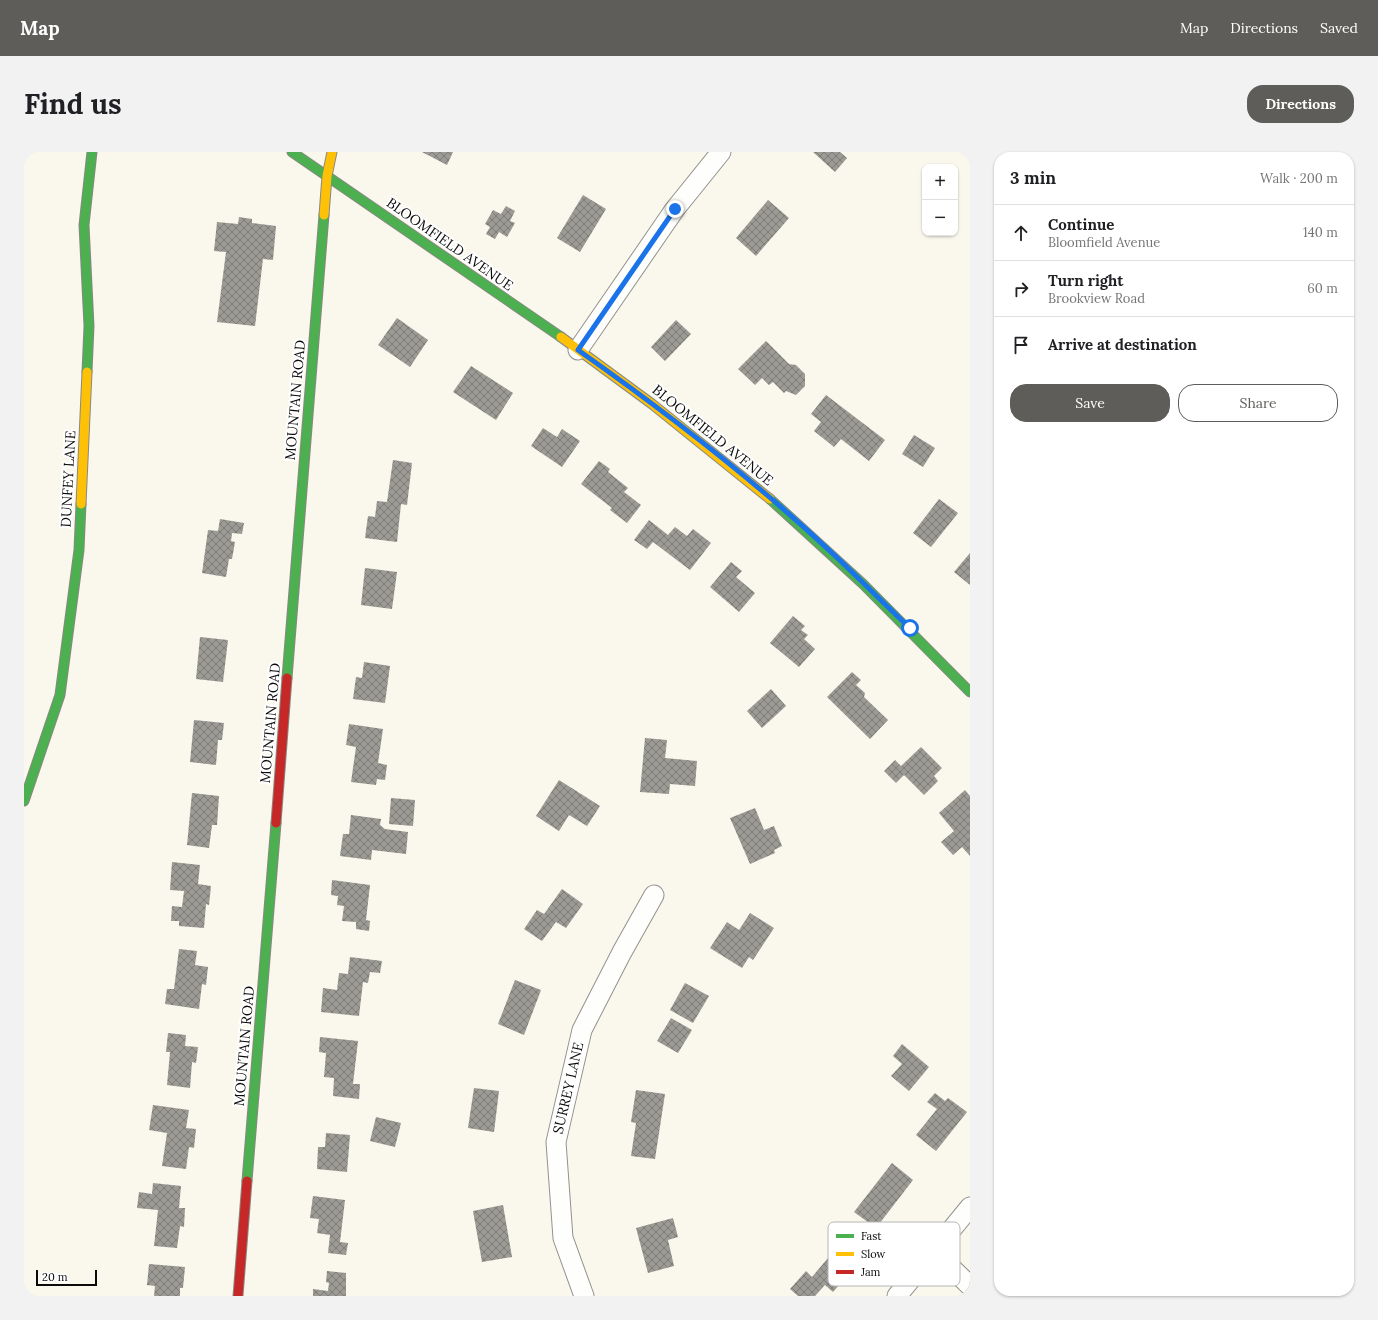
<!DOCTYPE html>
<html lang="en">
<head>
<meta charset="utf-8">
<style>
	:root { --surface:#fff; --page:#f2f2f2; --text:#202124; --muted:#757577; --line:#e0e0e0; --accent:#5e5d59 }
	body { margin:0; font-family:Lora,serif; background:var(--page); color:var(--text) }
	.controls { position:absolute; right:12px; top:12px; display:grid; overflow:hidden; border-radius:8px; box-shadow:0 1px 3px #0004 }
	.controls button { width:36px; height:36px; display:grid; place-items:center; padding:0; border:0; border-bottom:1px solid var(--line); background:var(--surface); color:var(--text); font:20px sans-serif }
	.scale { position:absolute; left:12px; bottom:10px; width:61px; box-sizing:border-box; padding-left:4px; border:2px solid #0a0a0a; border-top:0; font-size:11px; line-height:14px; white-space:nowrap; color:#0a0a0a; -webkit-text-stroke:3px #fff; paint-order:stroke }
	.stop { position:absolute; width:12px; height:12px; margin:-9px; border:3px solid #1a73e8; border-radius:50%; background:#fff }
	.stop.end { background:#1a73e8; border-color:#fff; box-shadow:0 1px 4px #0008 }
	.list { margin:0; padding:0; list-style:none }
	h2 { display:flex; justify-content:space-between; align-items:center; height:52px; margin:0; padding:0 16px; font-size:17px }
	h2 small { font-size:13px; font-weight:400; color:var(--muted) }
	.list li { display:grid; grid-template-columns:26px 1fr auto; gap:12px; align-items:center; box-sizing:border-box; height:56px; padding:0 16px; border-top:1px solid var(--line) }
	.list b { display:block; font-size:15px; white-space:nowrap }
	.list p { margin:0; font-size:13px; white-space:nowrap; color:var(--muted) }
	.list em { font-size:13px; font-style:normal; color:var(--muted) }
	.actions { display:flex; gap:8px; padding:12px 16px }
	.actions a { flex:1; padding:9px 0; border:1px solid var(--accent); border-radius:16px; text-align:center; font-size:14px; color:var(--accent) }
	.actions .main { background:var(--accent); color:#fff }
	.icon { flex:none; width:22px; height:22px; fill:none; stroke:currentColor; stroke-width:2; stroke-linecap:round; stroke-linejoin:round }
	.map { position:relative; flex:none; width:946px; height:1144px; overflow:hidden; border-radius:16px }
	header { display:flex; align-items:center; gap:24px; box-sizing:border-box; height:56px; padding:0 20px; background:var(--accent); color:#fff }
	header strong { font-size:19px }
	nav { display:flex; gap:22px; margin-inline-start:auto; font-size:14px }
	.intro { display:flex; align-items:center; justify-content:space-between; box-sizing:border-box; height:96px; padding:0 24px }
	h1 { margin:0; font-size:28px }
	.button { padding:10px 18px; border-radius:16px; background:var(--accent); color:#fff; font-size:14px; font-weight:700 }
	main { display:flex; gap:24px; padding:0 24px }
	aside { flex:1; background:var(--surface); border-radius:16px; box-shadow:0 1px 3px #0004 }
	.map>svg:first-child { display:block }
	.building { fill:url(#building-cross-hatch) }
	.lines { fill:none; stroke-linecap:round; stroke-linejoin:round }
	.street-casing { stroke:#92918c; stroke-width:21 }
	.fast-casing { stroke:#898883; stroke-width:11 }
	.slow-casing { stroke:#898883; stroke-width:11 }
	.jam-casing { stroke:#898883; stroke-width:11 }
	.street { stroke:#fefefc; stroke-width:19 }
	.fast { stroke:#4caf50; stroke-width:9 }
	.slow { stroke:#ffc107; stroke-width:9 }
	.jam { stroke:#c62828; stroke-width:9 }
	.route { stroke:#1a73e8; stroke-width:5 }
	.labels { text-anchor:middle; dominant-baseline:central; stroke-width:4; stroke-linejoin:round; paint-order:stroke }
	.street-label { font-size:14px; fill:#0a0a0a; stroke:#fff }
	.key { fill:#fff; stroke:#b6b6b6; stroke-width:1 }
	.key-label { font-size:11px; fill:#0a0a0a }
</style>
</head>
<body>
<header>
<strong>Map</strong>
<nav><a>Map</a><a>Directions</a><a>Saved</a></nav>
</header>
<div class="intro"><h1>Find us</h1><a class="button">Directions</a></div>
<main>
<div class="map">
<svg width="946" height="1144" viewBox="0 0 946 1144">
	<defs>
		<pattern id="building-cross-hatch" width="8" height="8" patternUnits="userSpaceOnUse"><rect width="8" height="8" fill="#9c9a94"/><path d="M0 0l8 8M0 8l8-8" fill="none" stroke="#7d7c77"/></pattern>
	</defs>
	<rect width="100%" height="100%" fill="#faf8ed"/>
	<g class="building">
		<polygon points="398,0 429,0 423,13"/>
		<polygon points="789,0 816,0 823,6 811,20"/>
		<polygon points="559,43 582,57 556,100 533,86"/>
		<polygon points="744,48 765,66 732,104 712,86"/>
		<polygon points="482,54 491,59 486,69 491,71 483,85 475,80 471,87 462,82 466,75 461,72 469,58 477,62"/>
		<polygon points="215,65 228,67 228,71 252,74 249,108 239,107 231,174 193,170 202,100 190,99 193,70 214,72"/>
		<polygon points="373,166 404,188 386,215 354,193"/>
		<polygon points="652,168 667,182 641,209 627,195"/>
		<polygon points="742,189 765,212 772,213 781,222 781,234 772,243 762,239 760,241 749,230 745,233 738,226 731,233 714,217"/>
		<polygon points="447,214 489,241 472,268 429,240"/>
		<polygon points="802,243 861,288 845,309 817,287 810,295 790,279 797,270 787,262"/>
		<polygon points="519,276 533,285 538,277 556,289 538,315 507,294"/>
		<polygon points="890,283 911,296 899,315 878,302"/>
		<polygon points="369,308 388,311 383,353 377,352 373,390 341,386 344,364 351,365 353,349 363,350"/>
		<polygon points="575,309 586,317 584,320 604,336 600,340 617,353 603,371 586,358 588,356 557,332"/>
		<polygon points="915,347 934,361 907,395 889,381"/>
		<polygon points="196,367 220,371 218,382 208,381 207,389 211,390 208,407 205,407 202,425 178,421 184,378 194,379"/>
		<polygon points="625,368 644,383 651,375 663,384 669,377 687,391 666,418 629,390 623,397 610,388"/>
		<polygon points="946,401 946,433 930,420"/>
		<polygon points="707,410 718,419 712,425 731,441 715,460 686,435"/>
		<polygon points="341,416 373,420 368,457 337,453"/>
		<polygon points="769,464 781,474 777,478 784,483 780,487 791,497 775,515 746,491"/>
		<polygon points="176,485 204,488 199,530 172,527"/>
		<polygon points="340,510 366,514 361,551 329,547 332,525 338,526"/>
		<polygon points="828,520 837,528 832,533 841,541 840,545 864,568 846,587 803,545"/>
		<polygon points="747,537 762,554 738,576 723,559"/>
		<polygon points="170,568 200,571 198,588 194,588 192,613 166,610"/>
		<polygon points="325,572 359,577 354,611 363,613 361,628 353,627 352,633 327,630 332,595 322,593"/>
		<polygon points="621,586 643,588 641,606 673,609 671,634 646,632 645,642 616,640"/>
		<polygon points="897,595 918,616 910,624 914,629 900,643 880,623 872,631 860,619 871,608 877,614"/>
		<polygon points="535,628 576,654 563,674 545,663 535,679 512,664"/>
		<polygon points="941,638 946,644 946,704 938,695 929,703 917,690 930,679 915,661"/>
		<polygon points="168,641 195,644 193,673 188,673 185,696 163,693"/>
		<polygon points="367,646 391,648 389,674 365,672"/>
		<polygon points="731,656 740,678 750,674 758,694 750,698 751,701 726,712 706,666"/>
		<polygon points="327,663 357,667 356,673 361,677 384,680 382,702 348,698 347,708 316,704 319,682 325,682"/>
		<polygon points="148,710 176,713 174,732 187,734 185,753 182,752 180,776 155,774 155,769 147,769 148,754 158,755 160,739 146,738"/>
		<polygon points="308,728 346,733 342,768 346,769 345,779 332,777 332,770 318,769 320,754 313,753 314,744 307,743"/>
		<polygon points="538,737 559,752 542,776 532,770 518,789 500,777 513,758 520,762"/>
		<polygon points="726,761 750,776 729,808 725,805 718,816 686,796 703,770 715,778"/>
		<polygon points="155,797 173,799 171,813 184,815 182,833 178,832 175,857 141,852 143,837 150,837"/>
		<polygon points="326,805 358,809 356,821 346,820 344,831 339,830 335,864 297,860 299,836 313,838 315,821 324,822"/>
		<polygon points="491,828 517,838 500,883 474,872"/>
		<polygon points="661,831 685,844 669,871 646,858"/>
		<polygon points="647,866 668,878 654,901 633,889"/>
		<polygon points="144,881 162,883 161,894 174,895 172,911 168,910 166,936 143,933 146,900 142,900"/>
		<polygon points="296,885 334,889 329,932 336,932 335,947 309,944 310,926 300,925 302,901 295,900"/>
		<polygon points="878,892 905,915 885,939 867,924 878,912 869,904"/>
		<polygon points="450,936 475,939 470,980 444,976"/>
		<polygon points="612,938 641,942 631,1007 607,1004 612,971 607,970"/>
		<polygon points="911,941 921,949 924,946 943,960 912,999 892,983 913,957 903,950"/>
		<polygon points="129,953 165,958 162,976 172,977 170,996 165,995 162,1017 138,1014 143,981 125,978"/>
		<polygon points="352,965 377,971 371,995 346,989"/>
		<polygon points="302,981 326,983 323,1020 293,1017 294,995 301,995"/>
		<polygon points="868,1011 889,1028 852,1076 830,1060"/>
		<polygon points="129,1031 157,1034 155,1056 161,1056 160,1075 156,1074 153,1096 130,1094 134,1058 113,1056 115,1040 128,1042"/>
		<polygon points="289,1044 321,1048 316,1090 324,1091 322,1103 304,1101 306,1083 293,1081 295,1067 286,1066"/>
		<polygon points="479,1053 488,1105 458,1110 449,1059"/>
		<polygon points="649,1066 654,1085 644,1088 650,1114 624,1121 612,1076"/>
		<polygon points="809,1100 829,1117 809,1140 801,1133 791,1144 774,1144 766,1137 782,1119 788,1125"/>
		<polygon points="125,1112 161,1115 159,1136 156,1136 156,1144 130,1144 131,1134 123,1133"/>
		<polygon points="303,1119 322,1121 322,1144 289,1144 289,1137 304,1139 305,1131 302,1130"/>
	</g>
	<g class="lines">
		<g class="street-casing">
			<g id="street">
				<polyline points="554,198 651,57 697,0"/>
				<polyline points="911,1100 946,1134"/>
				<polyline points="560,1144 539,1086 532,990 558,878 598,800 630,743"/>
				<polyline points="873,1144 946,1055"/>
			</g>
		</g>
		<g class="fast-casing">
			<g id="fast">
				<polyline points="268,0 537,185"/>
				<polyline points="63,220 65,174 60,73 68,0"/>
				<polyline points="746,347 839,432 946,540"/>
				<polyline points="263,526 300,63"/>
				<polyline points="0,649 36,543 55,398 57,352"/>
				<polyline points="223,1029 252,671"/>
			</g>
		</g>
		<g class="slow-casing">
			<g id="slow">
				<polyline points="300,63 303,24 308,0"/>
				<polyline points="537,185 628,252 746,347"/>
				<polyline points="57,352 63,220"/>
			</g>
		</g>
		<g class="jam-casing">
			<g id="jam">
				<polyline points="252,671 263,526"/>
				<polyline points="214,1144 223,1029"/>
			</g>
		</g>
		<use href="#street" class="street"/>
		<use href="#fast" class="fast"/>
		<use href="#slow" class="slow"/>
		<use href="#jam" class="jam"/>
	</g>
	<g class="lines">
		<path class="route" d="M651,57l-97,141c88,62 174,128 253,202 27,25 52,51 79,76"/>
	</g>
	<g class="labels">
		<g class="street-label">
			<text transform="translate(426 92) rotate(35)">BLOOMFIELD AVENUE</text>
			<text transform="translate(271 248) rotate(-85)">MOUNTAIN ROAD</text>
			<text transform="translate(689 283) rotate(39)">BLOOMFIELD AVENUE</text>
			<text transform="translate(44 327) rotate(-87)">DUNFEY LANE</text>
			<text transform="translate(246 571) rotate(-85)">MOUNTAIN ROAD</text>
			<text transform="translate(220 894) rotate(-85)">MOUNTAIN ROAD</text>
			<text transform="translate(544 936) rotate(-77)">SURREY LANE</text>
		</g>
	</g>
	<rect x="804" y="1070" width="132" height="64" rx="6" class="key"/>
	<rect x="812" y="1082" width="18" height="4" fill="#4caf50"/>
	<rect x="812" y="1100" width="18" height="4" fill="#ffc107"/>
	<rect x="812" y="1118" width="18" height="4" fill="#c62828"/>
	<g class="key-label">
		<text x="837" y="1088">Fast</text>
		<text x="837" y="1106">Slow</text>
		<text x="837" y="1124">Jam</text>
	</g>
</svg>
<div class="controls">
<button>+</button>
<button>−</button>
</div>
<div class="scale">20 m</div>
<div class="stop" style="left:886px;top:476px"></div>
<div class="stop end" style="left:651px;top:57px"></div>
</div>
<aside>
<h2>3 min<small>Walk · 200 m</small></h2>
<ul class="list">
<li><svg class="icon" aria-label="ahead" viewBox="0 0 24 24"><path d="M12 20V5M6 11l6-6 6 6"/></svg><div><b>Continue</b><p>Bloomfield Avenue</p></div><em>140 m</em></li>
<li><svg class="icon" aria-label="right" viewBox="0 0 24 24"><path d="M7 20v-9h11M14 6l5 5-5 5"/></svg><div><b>Turn right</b><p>Brookview Road</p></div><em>60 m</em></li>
<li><svg class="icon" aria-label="arrive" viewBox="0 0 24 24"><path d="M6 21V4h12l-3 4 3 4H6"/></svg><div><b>Arrive at destination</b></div></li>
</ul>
<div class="actions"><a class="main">Save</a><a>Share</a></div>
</aside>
</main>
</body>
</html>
